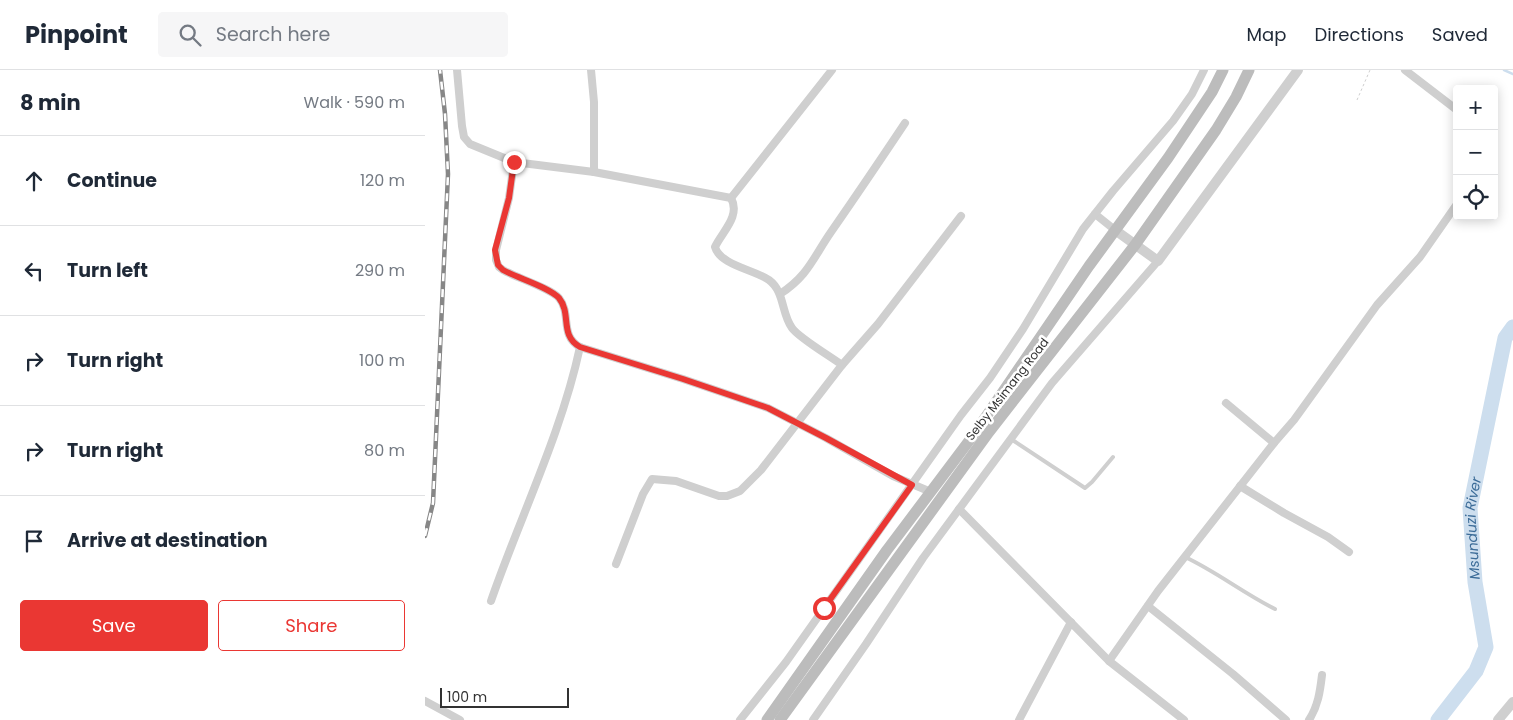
<!DOCTYPE html>
<html lang="en">
<head>
<meta charset="utf-8">
<style>
	:root { --surface:#fff; --page:#f6f6f7; --text:#1f2937; --muted:#747a83; --line:#e0e1e3; --accent:#ea3733 }
	body { margin:0; font-family:Poppins,sans-serif; background:var(--page); color:var(--text) }
	.controls { position:absolute; right:15px; top:15px; display:grid; overflow:hidden; border-radius:5px; box-shadow:0 2px 12px #0003 }
	.controls button { width:45px; height:45px; display:grid; place-items:center; padding:0; border:0; border-bottom:1px solid var(--line); background:var(--surface); color:var(--text); font:25px sans-serif }
	.scale { position:absolute; left:15px; bottom:12px; width:129px; box-sizing:border-box; padding-left:5px; border:2px solid #323232; border-top:0; font-size:14px; line-height:18px; white-space:nowrap; color:#323232; -webkit-text-stroke:4px #fff; paint-order:stroke }
	.stop { position:absolute; width:15px; height:15px; margin:-11px; border:4px solid #ea3733; border-radius:50%; background:#fff }
	.stop.end { background:#ea3733; border-color:#fff; box-shadow:0 1px 5px #0008 }
	.list { margin:0; padding:0; list-style:none }
	h2 { display:flex; justify-content:space-between; align-items:center; height:65px; margin:0; padding:0 20px; font-size:21px }
	h2 small { font-size:16px; font-weight:400; color:var(--muted) }
	.list li { display:grid; grid-template-columns:32px 1fr auto; gap:15px; align-items:center; box-sizing:border-box; height:90px; padding:0 20px; border-top:1px solid var(--line) }
	.list b { display:block; font-size:19px; white-space:nowrap }
	.list em { font-size:16px; font-style:normal; color:var(--muted) }
	.actions { display:flex; gap:10px; padding:15px 20px }
	.actions a { flex:1; padding:11px 0; border:1px solid var(--accent); border-radius:5px; text-align:center; font-size:18px; color:var(--accent) }
	.actions .main { background:var(--accent); color:#fff }
	.icon { flex:none; width:28px; height:28px; fill:none; stroke:currentColor; stroke-width:2; stroke-linecap:round; stroke-linejoin:round }
	.map { position:relative; flex:none; width:1088px; height:650px; overflow:hidden }
	header { display:flex; align-items:center; gap:30px; box-sizing:border-box; height:70px; padding:0 25px; background:var(--surface); border-bottom:1px solid var(--line) }
	header strong { font-size:24px }
	nav { display:flex; gap:28px; margin-inline-start:auto; font-size:18px }
	.search { width:350px; height:45px; background:var(--page); display:flex; align-items:center; gap:12px; box-sizing:border-box; padding:0 18px; border-radius:5px; color:var(--muted); font-size:19px }
	main { display:flex }
	aside { flex:1; background:var(--surface) }
	.map>svg:first-child { display:block }
	.lines { fill:none; stroke-linecap:round; stroke-linejoin:round }
	.stream { stroke:#cddeee; stroke-width:2.5 }
	.river { stroke:#cddeee; stroke-width:15 }
	.path { stroke:#cfcfcf; stroke-width:1; stroke-dasharray:2.5 2.5; stroke-linecap:butt }
	.service { stroke:#cfcfcf; stroke-width:4 }
	.minor { stroke:#cfcfcf; stroke-width:8 }
	.tertiary { stroke:#cfcfcf; stroke-width:10 }
	.secondary { stroke:#bcbcbc; stroke-width:11 }
	.rail-casing { stroke:#878787; stroke-width:4.5 }
	.rail { stroke:#fff; stroke-width:2.5; stroke-dasharray:8; stroke-linecap:butt }
	.route { stroke:#ea3733; stroke-width:6 }
	.labels { text-anchor:middle; dominant-baseline:central; stroke-width:5; stroke-linejoin:round; paint-order:stroke }
	.street-label { font-size:12px; fill:#323232; stroke:#fff }
	.water-label { font-size:14px; font-style:italic; fill:#3c6c98; stroke:#fff }
</style>
</head>
<body>
<header>
<strong>Pinpoint</strong>
<div class="search"><svg class="icon" aria-label="search" viewBox="0 0 24 24"><circle cx="10" cy="10" r="6"/><path d="M15 15l6 6"/></svg>Search here</div>
<nav><a>Map</a><a>Directions</a><a>Saved</a></nav>
</header>
<main>
<aside>
<h2>8 min<small>Walk · 590 m</small></h2>
<ul class="list">
<li><svg class="icon" aria-label="ahead" viewBox="0 0 24 24"><path d="M12 20V5M6 11l6-6 6 6"/></svg><div><b>Continue</b></div><em>120 m</em></li>
<li><svg class="icon" aria-label="left" viewBox="0 0 24 24"><path d="M17 20v-9H6M10 6l-5 5 5 5"/></svg><div><b>Turn left</b></div><em>290 m</em></li>
<li><svg class="icon" aria-label="right" viewBox="0 0 24 24"><path d="M7 20v-9h11M14 6l5 5-5 5"/></svg><div><b>Turn right</b></div><em>100 m</em></li>
<li><svg class="icon" aria-label="right" viewBox="0 0 24 24"><path d="M7 20v-9h11M14 6l5 5-5 5"/></svg><div><b>Turn right</b></div><em>80 m</em></li>
<li><svg class="icon" aria-label="arrive" viewBox="0 0 24 24"><path d="M6 21V4h12l-3 4 3 4H6"/></svg><div><b>Arrive at destination</b></div></li>
</ul>
<div class="actions"><a class="main">Save</a><a>Share</a></div>
</aside>
<div class="map">
<svg width="1088" height="650" viewBox="0 0 1088 650">
	<rect width="100%" height="100%" fill="#fff"/>
	<g class="lines">
		<polyline class="stream" points="1079,0 1088,4"/>
		<path class="river" id="s1" d="M1013,650l38,-49 10,-24 -11,-65 -5,-74 35,-170 8,-11"/>
		<polyline class="path" points="932,30 945,0"/>
		<g class="service">
			<polyline points="586,369 660,418 667,412 688,387"/>
			<path d="M760,487c32,15 58,36 90,52"/>
		</g>
		<g class="minor">
			<polyline points="32,0 37,56 39,67 45,74 89,92 169,102 306,128"/>
			<polyline points="166,0 169,32 169,102"/>
			<polyline points="980,0 1032,40"/>
			<path d="M89,92l-5,36 -13,52v10l3,7 4,3c14,8 47,18 56,28 13,16 0,37 21,49l103,32 85,29 58,30 67,38 38,16"/>
			<polyline points="306,128 407,0"/>
			<polyline points="670,144 690,160"/>
			<path d="M355,224c28,-18 33,-36 51,-62 25,-36 50,-73 74,-109"/>
			<polyline points="417,295 453,254 536,146"/>
			<polyline points="801,333 849,373"/>
			<polyline points="815,416 859,443 903,467 924,482"/>
			<polyline points="534,439 684,591 759,650"/>
			<path d="M191,494l27,-70 9,-15 24,2 43,15h8l13,-5 21,-21 81,-105c-12,-9 -43,-27 -50,-37 -11,-15 -7,-36 -23,-48 -14,-10 -49,-15 -54,-33 7,-15 26,-31 16,-49"/>
			<path d="M66,531c29,-84 70,-166 89,-254"/>
			<polyline points="723,536 808,604 861,650"/>
			<polyline points="684,591 733,521 849,373 869,350 952,235 995,187 1032,134"/>
			<polyline points="0,631 35,650"/>
			<polyline points="315,650 361,592 536,345 565,308 598,259 658,159 688,121 748,51 767,24 779,0"/>
			<polyline points="388,650 441,574 498,488 627,313 733,191"/>
			<polyline points="594,650 646,552"/>
			<path d="M884,650c9,-14 11,-28 13,-45"/>
		</g>
		<g class="tertiary">
			<polyline points="690,160 733,191 873,0"/>
			<polyline points="1073,650 1088,632"/>
		</g>
		<g class="secondary">
			<polyline points="342,650 462,480 547,367 664,196 743,88 787,22 798,0"/>
			<polyline points="355,650 564,362 710,175 791,60 811,27 824,0"/>
		</g>
		<g class="rail-casing">
			<polyline id="rail" points="0,466 8,433 23,104 20,44 15,0"/>
		</g>
		<use href="#rail" class="rail"/>
	</g>
	<g class="lines">
		<path class="route" d="M89,92l-5,36 -14,52 3,15 5,5c14,8 46,17 56,28 13,16 0,37 21,49l103,32 85,29 58,30 86,47 -88,123"/>
	</g>
	<g class="labels">
		<g class="street-label">
			<text transform="translate(582 319) rotate(-52)">Selby Msimang Road</text>
		</g>
		<g class="water-label">
			<text stroke="none"><textPath href="#s1" startOffset="208">Msunduzi River</textPath></text>
		</g>
	</g>
</svg>
<div class="controls">
<button>+</button>
<button>−</button>
<button><svg class="icon" aria-label="locate" viewBox="0 0 24 24"><circle cx="12" cy="12" r="6"/><path d="M12 2v4M12 18v4M2 12h4M18 12h4"/></svg></button>
</div>
<div class="scale">100 m</div>
<div class="stop" style="left:399px;top:538px"></div>
<div class="stop end" style="left:89px;top:92px"></div>
</div>
</main>
</body>
</html>
